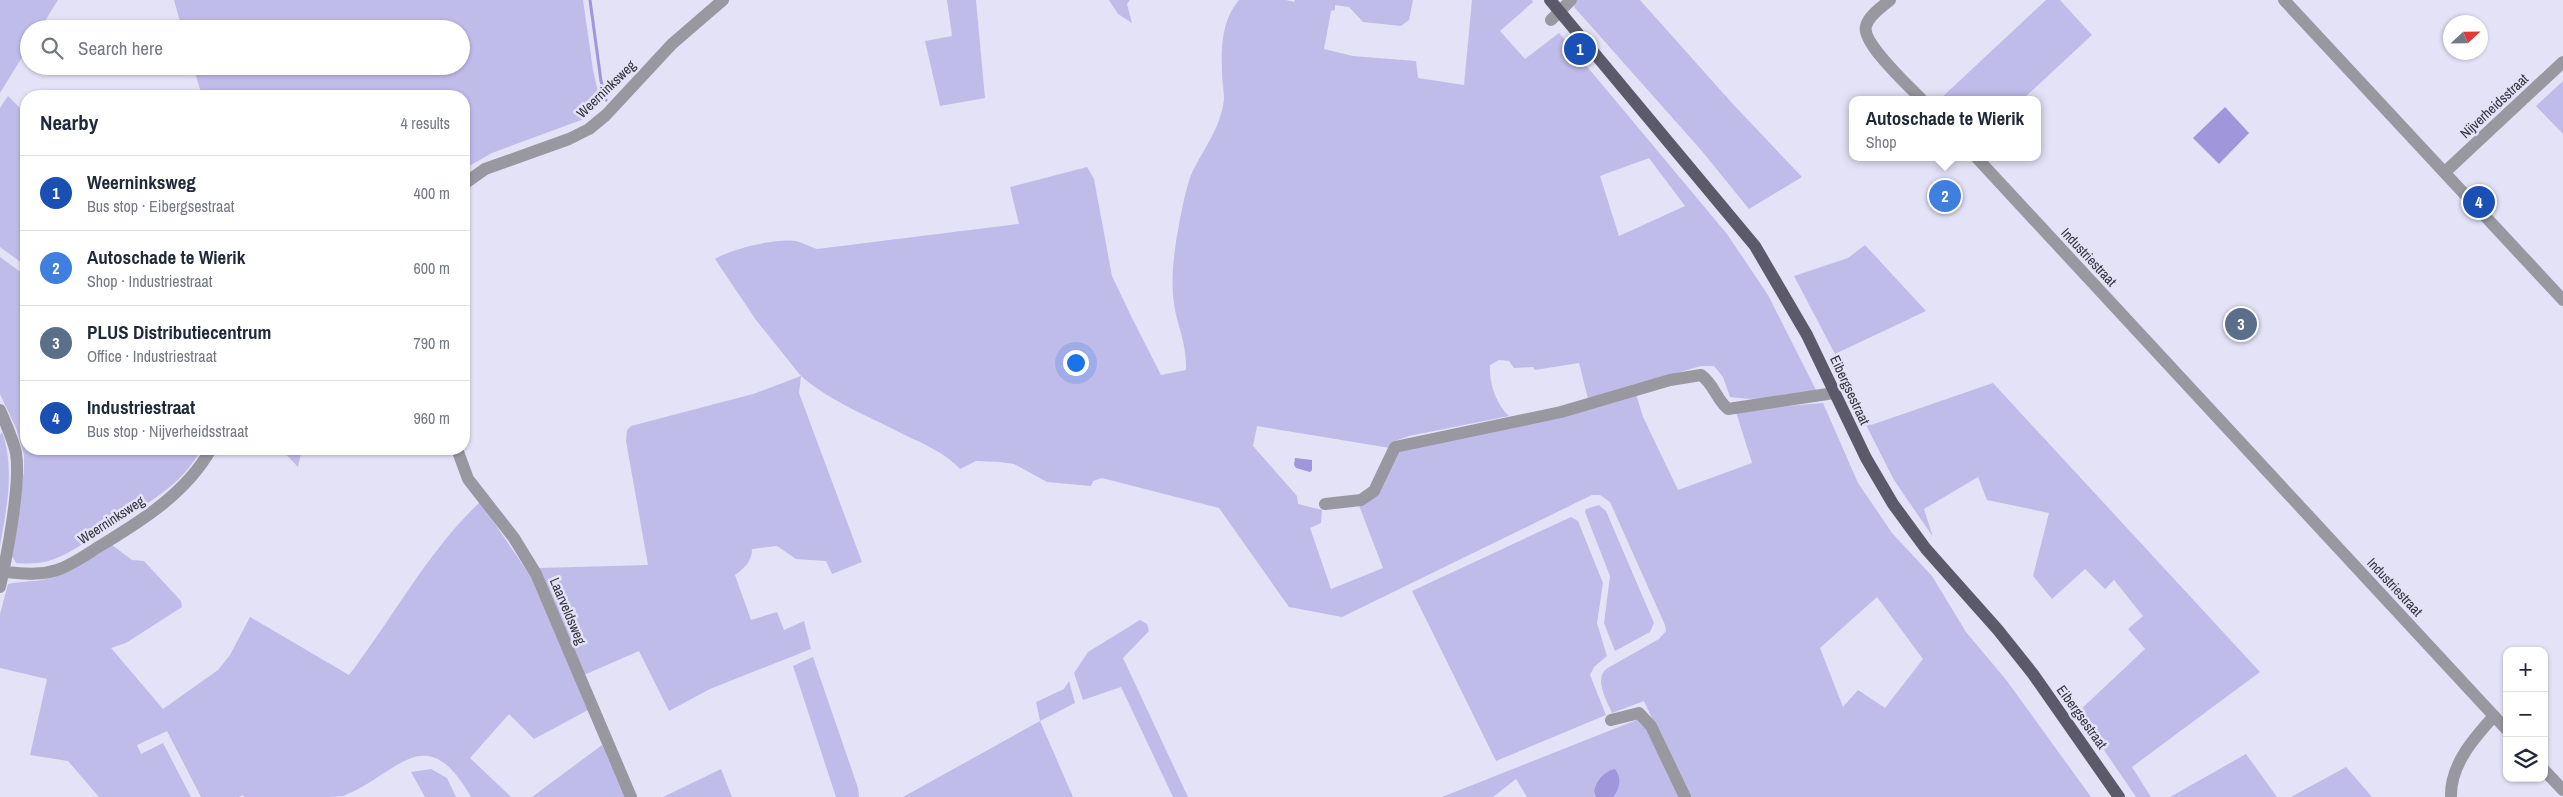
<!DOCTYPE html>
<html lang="en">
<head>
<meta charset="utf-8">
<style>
	:root { --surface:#fff; --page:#f6f6f7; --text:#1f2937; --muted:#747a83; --line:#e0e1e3; --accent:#246a02 }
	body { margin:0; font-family:"Archivo Narrow",sans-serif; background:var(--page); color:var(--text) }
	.controls { position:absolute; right:15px; bottom:15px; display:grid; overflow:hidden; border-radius:10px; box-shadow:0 1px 4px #0004 }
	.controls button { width:45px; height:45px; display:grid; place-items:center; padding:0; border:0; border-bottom:1px solid var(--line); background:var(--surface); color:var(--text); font:25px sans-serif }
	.compass { position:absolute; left:2443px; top:15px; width:45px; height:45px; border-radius:50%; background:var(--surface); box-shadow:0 1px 4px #0004; rotate:68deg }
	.you { position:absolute; left:1075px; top:362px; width:18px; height:18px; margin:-12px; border:4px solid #fff; border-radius:50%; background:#1a73e8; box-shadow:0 0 0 8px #1a73e833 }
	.badge { display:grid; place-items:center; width:32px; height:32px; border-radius:50%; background:var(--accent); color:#fff; font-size:16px; font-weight:700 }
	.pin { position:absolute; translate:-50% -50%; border:2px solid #fff; box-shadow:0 1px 5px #0006 }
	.popup { position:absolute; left:1849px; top:96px; width:192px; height:65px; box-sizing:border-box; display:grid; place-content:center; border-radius:10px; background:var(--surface); filter:drop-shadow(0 1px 4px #0005); font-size:16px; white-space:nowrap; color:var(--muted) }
	.popup b { font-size:19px; color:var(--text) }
	.popup::after { content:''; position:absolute; left:50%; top:100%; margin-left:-10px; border:10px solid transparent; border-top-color:var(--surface) }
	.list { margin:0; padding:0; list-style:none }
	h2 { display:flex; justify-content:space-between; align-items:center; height:65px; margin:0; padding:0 20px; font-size:21px }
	h2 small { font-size:16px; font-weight:400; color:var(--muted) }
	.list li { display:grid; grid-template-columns:32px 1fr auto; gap:15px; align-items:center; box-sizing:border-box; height:75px; padding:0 20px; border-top:1px solid var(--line) }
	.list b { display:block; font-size:19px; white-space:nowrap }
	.list p { margin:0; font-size:16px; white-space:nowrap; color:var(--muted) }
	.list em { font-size:16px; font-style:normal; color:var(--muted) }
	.icon { flex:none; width:28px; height:28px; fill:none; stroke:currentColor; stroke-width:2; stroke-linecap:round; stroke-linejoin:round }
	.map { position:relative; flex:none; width:2563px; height:797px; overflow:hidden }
	.search { position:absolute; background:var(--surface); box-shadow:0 1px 4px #0004; left:20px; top:20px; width:450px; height:55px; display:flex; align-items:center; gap:12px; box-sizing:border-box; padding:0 18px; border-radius:28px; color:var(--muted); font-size:19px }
	.panel { position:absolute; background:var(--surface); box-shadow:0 1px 4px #0004; left:20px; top:90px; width:450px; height:365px; border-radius:20px }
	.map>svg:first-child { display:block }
	.green { fill:#c0bcea; fill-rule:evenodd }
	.water { fill:#9f96db }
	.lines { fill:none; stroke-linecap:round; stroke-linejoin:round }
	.stream { stroke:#9f96db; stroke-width:3 }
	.minor { stroke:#9998a1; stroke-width:12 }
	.major { stroke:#5c5a6a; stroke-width:12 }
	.labels { text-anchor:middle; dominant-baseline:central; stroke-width:5; stroke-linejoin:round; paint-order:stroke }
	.street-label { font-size:14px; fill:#34333c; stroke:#e3e2f7 }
</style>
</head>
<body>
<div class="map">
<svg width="2563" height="797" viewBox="0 0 2563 797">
	<rect width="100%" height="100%" fill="#e3e2f7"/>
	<g class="green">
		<polygon points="0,0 58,0 40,29 29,29 29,46 0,93"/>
		<polygon points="174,0 583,0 593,70 600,101 584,119 492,153 464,169 464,96 202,96 193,66 461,66 461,29 182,29"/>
		<polygon points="947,0 976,0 985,98 940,106 925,41 952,36"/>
		<polygon points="1109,0 1130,0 1127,4 1132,23 1118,14"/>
		<path d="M1239,0h47l8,2 1,-2h118l-4,20 -8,6 -38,-4 -14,-15 -14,-2v5l-4,1 -7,38 29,7 63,5 2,17 46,7 8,-85h60l1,2 -33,29 25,28 34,-26 168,201 41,61 48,95c-27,8 -59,11 -86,7l-7,-20 -9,-11h-13l-113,33 -9,-36 -44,7 -2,-3 -19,1 -5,-7 -10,-1 -9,5c-1,18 6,39 19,51l-100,20 -17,6 -2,6 -133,-22 -4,20 44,50 1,8 24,6 -1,13 -11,5 21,61 52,-21 -25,-65 39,-51 239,-58 7,23 35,73 74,-27 -16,-51 16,-3 71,-6 35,80 34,50 40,43 34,56 41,49 84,116h-403l-44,-96 -32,12c-5,-12 -18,-33 -6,-44l53,-30 7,-8 -1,-6 -55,-123 -10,-7h-8l-250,122 -53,-10 -70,-99 -117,-30 -9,3 -2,5 -44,-4 -33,-18 -14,-2 -24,-1 -16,8c-15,-16 -36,-25 -55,-34 -35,-18 -74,-33 -104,-59l-2,17 63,169 -30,12 -6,-13 -30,-2 -19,-13 -25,3c0,12 -8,20 -17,26l16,45 26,-8 7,18 20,-9 7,28 -101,40 -41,22 -30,-60 -55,24 -45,-107 109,-3 -22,-124 1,-11 4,-4 122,-32 48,-18 -45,-56 -41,-61c16,-10 60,-21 80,-18 7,1 15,6 22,8l202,-25 -9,-37 77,-20 7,12 18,97 20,42 29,57 25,-5c1,-28 -9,-43 -12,-67 -4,-27 1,-58 6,-84 3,-14 6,-31 11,-44 12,-26 30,-47 33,-76 0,-9 -2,-18 -2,-27 -1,-26 0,-52 17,-72zM1649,158l36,48 -66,30 -19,-60zM1877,597l46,62 -38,49 -27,-18 -15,17 -23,-59z"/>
		<polygon points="1577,0 1640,0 1731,102 1802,177 1749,209 1701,150 1574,7"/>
		<polygon points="2046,0 2060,0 2092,35 2022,100 1939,100"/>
		<polygon points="2563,81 2563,134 2536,106"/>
		<polygon points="8,96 26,114 26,266 0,247 0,108"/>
		<polygon points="1865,245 1926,311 1835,354 1794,276 1848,258"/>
		<path d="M0,257l26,19v173h175c-20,40 -64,60 -100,83 -15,9 -30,21 -47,27 -12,5 -25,5 -38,4l-4,-7 12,-86v-15l-8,-27 -16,-34z"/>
		<polygon points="1993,383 2260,672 2132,767 2151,797 2136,797 2078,712 2145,649 2128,629 2143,616 2114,580 2105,589 2085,569 2052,599 2033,576 2049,513 1987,500 1978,477 1924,509 1933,537 1894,480 1862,417 1871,425"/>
		<path d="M0,426c16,40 7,80 0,120v-111l2,-3z"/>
		<polygon points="281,449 302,449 298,467"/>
		<path d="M480,502l51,75 57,133 -54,29 -25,-25 -39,44 41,39h-40c-46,-80 -72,-23 -128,-1 -7,1 -19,1 -26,1 -25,0 -49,0 -73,0l-1,-2 -4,2h-38l-34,-66 -30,14 4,9 22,-11 28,54h-92l-31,-36 -38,-6 17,-76 -47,-11v-54l8,-30c13,-3 26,-2 39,-5 23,-5 45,-22 65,-34l20,15 12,1 37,40 1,6 -56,36 -15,5 52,61 55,-39 12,-15 20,-38 99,58c44,-57 78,-123 131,-173z"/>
		<polygon points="1599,505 1606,511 1654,623 1650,632 1615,651 1604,623 1610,576 1585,512 1586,509"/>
		<polygon points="1571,517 1578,521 1603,583 1597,623 1607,656 1594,667 1590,675 1606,715 1496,761 1412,591"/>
		<polygon points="1140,620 1147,624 1149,631 1123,658 1188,797 1173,797 1121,687 1083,700 1074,673 1088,652"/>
		<polygon points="813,657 858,788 859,797 836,797 793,666"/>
		<polygon points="1069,681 1075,703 1040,721 1073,797 903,797 1040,721 1036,702 1064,689"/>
		<polygon points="1639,719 1643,720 1679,797 1527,797 1516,779 1493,797 1442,797"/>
		<polygon points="602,745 625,797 532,797"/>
		<polygon points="2246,754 2277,797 2170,797"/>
		<polygon points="2346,767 2372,797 2291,797"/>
		<polygon points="431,769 447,778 456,797 425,797 411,772"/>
		<polygon points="721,769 732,797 663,797"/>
	</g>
	<g class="water">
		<polygon points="2225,107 2249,133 2219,164 2193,138"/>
		<polygon points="1295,458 1312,460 1312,470 1310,472 1296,468 1294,465"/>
		<path d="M1615,769c7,9 5,20 -2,28h-17l-2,-6c3,-11 9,-19 21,-22z"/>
	</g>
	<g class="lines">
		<polyline class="stream" points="590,0 601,81 606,100"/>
		<g class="minor">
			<path d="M1890,0c-8,7 -21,15 -24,26 -5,17 44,61 56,74"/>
			<polyline points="2284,0 2563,300"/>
			<polyline points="1551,20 1571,0"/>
			<polyline points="1976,157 2507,730"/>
			<polyline points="2445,172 2563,62"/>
			<polyline points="464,184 485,169 569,139 589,129 606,115 672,44 723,0"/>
			<path d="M0,410c6,14 13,29 16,43 5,31 -9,102 -16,134"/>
			<polyline points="457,449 468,479 514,538 536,574 631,797"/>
			<path d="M1325,504l36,-4 13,-9 21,-44 166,-35 109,-32 31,-5c13,9 15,24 27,34l106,-16"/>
			<path d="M4,572c18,1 35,4 53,-2 15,-5 30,-16 43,-24 43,-26 86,-53 111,-97"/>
			<polyline points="1611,720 1639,713 1651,726 1685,797"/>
			<polyline points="2544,770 2563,790"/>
			<path d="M2451,797c-1,-32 23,-59 43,-81"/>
		</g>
		<polyline class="major" points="1550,0 1755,246 1807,335 1866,458 1893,504 1926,549 1998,630 2033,674 2119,797"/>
	</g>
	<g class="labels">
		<g class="street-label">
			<text transform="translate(606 89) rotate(-44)">Weerninksweg</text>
			<text transform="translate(2494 106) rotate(-43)">Nijverheidsstraat</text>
			<text transform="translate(2089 257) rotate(47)">Industriestraat</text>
			<text transform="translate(1850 390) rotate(65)">Eibergsestraat</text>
			<text transform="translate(111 520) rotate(-33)">Weerninksweg</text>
			<text transform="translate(2395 587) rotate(47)">Industriestraat</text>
			<text transform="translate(568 611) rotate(67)">Laarveldsweg</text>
			<text transform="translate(2082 717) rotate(54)">Eibergsestraat</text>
		</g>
	</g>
</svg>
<div class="controls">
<button>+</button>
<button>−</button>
<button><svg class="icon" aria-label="layers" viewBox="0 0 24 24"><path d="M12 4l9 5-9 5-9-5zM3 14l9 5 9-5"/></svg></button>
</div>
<svg class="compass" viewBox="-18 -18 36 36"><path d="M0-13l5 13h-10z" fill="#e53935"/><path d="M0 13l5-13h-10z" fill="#747a83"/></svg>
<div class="you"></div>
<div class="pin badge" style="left:1580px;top:49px;background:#1a4fb4">1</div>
<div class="pin badge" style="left:1945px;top:196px;background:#3f7fe0">2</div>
<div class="popup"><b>Autoschade te Wierik</b>Shop</div>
<div class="pin badge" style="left:2241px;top:324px;background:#5c6f8a">3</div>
<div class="pin badge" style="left:2479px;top:202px;background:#1a4fb4">4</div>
<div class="search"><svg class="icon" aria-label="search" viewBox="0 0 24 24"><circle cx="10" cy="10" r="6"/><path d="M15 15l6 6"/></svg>Search here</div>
<section class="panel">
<h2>Nearby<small>4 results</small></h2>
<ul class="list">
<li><span class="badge" style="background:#1a4fb4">1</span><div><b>Weerninksweg</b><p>Bus stop · Eibergsestraat</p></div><em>400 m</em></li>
<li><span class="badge" style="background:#3f7fe0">2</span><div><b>Autoschade te Wierik</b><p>Shop · Industriestraat</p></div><em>600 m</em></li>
<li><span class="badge" style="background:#5c6f8a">3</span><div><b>PLUS Distributiecentrum</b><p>Office · Industriestraat</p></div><em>790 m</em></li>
<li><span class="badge" style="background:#1a4fb4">4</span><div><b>Industriestraat</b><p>Bus stop · Nijverheidsstraat</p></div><em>960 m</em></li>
</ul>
</section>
</div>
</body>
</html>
